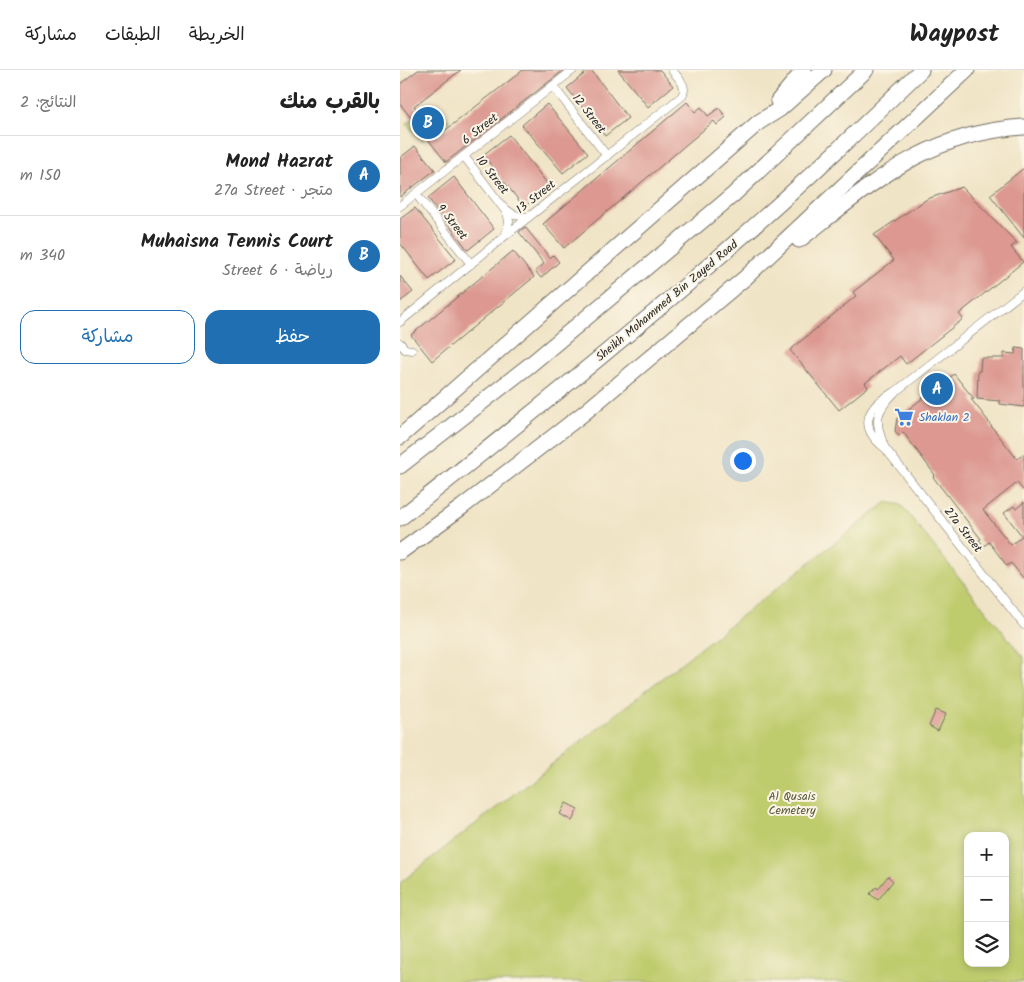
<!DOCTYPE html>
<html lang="ar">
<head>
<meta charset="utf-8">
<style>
	:root { --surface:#fff; --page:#f2f2f2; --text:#222; --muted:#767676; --line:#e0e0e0; --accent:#1f6fb2 }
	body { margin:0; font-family:Kalam,"Playpen Sans Arabic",sans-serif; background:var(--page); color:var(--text); direction:rtl }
	.controls { position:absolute; right:15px; bottom:15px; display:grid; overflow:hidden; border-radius:10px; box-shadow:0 2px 8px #0003 }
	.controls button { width:45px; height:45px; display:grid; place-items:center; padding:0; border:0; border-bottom:1px solid var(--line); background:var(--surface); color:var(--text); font:25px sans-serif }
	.you { position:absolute; left:342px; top:390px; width:18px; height:18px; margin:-12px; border:4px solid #fff; border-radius:50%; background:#1a73e8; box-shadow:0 0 0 8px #1a73e833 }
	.badge { display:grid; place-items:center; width:32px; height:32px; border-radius:50%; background:var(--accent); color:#fff; font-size:16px; font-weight:700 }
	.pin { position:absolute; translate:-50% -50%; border:2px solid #fff; box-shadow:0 1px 5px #0006 }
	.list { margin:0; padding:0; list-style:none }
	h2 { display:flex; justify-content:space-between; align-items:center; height:65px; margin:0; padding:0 20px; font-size:21px }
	h2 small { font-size:16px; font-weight:400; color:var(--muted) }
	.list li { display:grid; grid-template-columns:32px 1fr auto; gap:15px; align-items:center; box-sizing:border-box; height:80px; padding:0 20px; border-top:1px solid var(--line) }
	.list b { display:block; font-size:19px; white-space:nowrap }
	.list p { margin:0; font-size:16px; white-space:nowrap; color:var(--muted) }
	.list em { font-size:16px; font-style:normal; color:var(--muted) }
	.actions { display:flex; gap:10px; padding:15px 20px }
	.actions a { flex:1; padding:11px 0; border:1px solid var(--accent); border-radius:15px; text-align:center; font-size:18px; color:var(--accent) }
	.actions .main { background:var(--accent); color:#fff }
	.icon { flex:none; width:28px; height:28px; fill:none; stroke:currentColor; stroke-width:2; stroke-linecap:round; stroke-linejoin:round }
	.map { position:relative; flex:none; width:624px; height:912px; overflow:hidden; direction:ltr }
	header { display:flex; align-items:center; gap:30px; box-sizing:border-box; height:70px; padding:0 25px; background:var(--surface); border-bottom:1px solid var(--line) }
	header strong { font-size:24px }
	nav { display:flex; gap:28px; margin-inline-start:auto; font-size:18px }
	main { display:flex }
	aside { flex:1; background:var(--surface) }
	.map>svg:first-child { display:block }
	.green { fill:#bfcc6e; stroke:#757c4c; fill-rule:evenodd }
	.building { fill:#dc9891 }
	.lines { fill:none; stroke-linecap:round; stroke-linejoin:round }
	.minor-casing { stroke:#706c61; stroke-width:9 }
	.motorway-casing { stroke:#706c61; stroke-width:17 }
	.minor { stroke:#fff; stroke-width:8 }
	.motorway { stroke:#fff; stroke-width:15 }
	.labels { text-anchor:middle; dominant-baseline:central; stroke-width:4; stroke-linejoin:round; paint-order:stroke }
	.street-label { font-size:12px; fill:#2b2b2b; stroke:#fcf5e5 }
	.shop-label { font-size:12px; fill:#366cbe; stroke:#fcf5e5; text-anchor:start }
	.park-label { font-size:12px; fill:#575b3f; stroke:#fcf5e5 }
</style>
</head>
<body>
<header>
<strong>Waypost</strong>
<nav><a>الخريطة</a><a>الطبقات</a><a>مشاركة</a></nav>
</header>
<main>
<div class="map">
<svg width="624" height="912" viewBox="0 0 624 912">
	<rect width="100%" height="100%" fill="#fcf5e5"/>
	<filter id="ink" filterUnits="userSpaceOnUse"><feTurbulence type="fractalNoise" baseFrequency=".02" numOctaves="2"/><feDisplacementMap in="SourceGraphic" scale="10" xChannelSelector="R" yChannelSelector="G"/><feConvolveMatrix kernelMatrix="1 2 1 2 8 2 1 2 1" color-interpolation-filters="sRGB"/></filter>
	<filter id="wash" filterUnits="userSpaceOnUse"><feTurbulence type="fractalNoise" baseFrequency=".0096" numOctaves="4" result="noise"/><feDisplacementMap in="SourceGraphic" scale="20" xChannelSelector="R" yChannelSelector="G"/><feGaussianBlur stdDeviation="1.12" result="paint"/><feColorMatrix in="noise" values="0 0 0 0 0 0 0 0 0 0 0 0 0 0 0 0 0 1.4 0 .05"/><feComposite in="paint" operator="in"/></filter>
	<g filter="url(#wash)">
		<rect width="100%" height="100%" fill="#f0e4c6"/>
		<g class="green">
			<polygon points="33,33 49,51 21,71 7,54"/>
			<path d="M487,432l14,3 123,153v324h-624v-99zM568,766h37v127h-37z"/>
		</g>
		<g id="blocks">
			<g class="building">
				<polygon points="18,0 61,0 14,36 38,66 123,0 164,0 46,92 0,34 0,14"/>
				<polygon points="189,0 191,0 228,48 205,66 167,18"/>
				<polygon points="218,0 260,0 273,16 248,37"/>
				<polygon points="287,32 295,42 301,37 308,46 319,38 326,47 317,55 314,51 164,178 143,154"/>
				<polygon points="147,34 188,83 163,103 122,55"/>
				<polygon points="109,65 150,117 124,137 83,85"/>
				<polygon points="15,76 35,100 0,127 0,88"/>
				<polygon points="624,98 624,168 590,125"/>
				<polygon points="54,107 94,159 68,180 28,128"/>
				<polygon points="562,117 617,173 611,177 623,192 559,244 563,249 506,294 500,286 465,313 468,317 439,340 390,280 456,226 453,222 494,190 474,165 527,129"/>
				<polygon points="15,138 56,189 29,210 0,173 0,149"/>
				<polygon points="125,157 150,188 153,185 159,192 141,208 135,201 144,194 119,162"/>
				<polygon points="113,181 134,207 32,291 11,265"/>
				<polygon points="0,206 13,222 0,232"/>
				<polygon points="616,278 624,279 624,337 600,334 600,331 577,329 578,301 580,301 581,288 604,288 604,283 615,284"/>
				<polygon points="554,304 574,329 571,329 589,352 588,352 617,389 624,384 624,421 617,413 583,440 611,475 622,466 604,443 614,436 616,439 624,432 624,509 611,493 607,496 589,472 584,476 579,470 581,469 533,407 535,405 521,386 503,362 499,366 495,361 497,348"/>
				<polygon points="536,640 546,644 538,661 529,656"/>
				<polygon points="166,733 178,739 172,751 160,744"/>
				<polygon points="488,806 493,811 478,830 470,824 476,817 478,819"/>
			</g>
		</g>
	</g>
	<g filter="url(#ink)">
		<use href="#blocks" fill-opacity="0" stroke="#706c61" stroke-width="1"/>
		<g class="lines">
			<g class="minor-casing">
				<g id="minor">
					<polyline points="153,16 207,86"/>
					<polyline points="64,86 107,143 109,151 106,164"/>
					<polyline points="16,124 71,194"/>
					<polyline points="0,136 173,0"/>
					<polyline points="104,138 114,145 128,147"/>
					<path d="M0,252l106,-87 175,-138c8,-10 -2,-18 -9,-27"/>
					<polyline points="0,273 5,279 12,280"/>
					<path d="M495,322c-27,13 -39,34 -10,56l139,177"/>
					<path d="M484,376c-10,-26 -9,-34 11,-54l129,-101"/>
				</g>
			</g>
			<g class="motorway-casing">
				<g id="motorway">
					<polyline points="378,31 404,0"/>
					<path d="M399,170c74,-57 126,-107 225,-113"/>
					<polyline points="0,367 359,52 380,39 424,0"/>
					<polyline points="0,396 131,294 333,125 466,0"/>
					<path d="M0,448c117,-92 233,-185 344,-283 61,-53 119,-109 177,-165"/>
					<polyline points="0,482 62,437 184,343 345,208 567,0"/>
				</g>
			</g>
			<use href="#minor" class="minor"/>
			<use href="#motorway" class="motorway"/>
		</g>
	</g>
	<defs>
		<g id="supermarket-bare" transform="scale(1.5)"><path d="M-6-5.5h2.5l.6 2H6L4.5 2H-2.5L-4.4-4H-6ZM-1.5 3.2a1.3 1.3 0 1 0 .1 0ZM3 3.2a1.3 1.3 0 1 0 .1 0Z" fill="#3f7fe0" stroke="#fcf5e5" stroke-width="2.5" paint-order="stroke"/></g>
	</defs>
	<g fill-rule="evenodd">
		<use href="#supermarket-bare" x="504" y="347"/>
	</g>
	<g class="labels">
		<g class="street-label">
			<text transform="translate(189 44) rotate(52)">12 Street</text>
			<text transform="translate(80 59) rotate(-38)">6 Street</text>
			<text transform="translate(92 105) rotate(52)">10 Street</text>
			<text transform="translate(136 127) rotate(-38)">13 Street</text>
			<text transform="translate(52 152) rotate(52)">9 Street</text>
			<text transform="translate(267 231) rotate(-40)">Sheikh Mohammed Bin Zayed Road</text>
			<text transform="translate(563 460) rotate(52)">27a Street</text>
		</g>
		<g class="shop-label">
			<text x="519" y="347">Shaklan 2</text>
		</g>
		<g class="park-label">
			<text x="392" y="726">Al Qusais<tspan x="392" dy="14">Cemetery</tspan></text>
		</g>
	</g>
</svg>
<div class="controls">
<button>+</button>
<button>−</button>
<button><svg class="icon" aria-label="layers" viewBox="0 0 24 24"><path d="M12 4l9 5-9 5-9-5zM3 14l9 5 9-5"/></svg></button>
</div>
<div class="you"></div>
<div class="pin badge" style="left:537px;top:319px">A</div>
<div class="pin badge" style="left:28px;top:53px">B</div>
</div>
<aside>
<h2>بالقرب منك<small>النتائج: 2</small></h2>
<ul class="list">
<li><span class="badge">A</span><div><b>Mond Hazrat</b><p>متجر · 27a Street</p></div><em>150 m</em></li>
<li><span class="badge">B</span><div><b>Muhaisna Tennis Court</b><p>رياضة · 6 Street</p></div><em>340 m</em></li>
</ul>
<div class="actions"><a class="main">حفظ</a><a>مشاركة</a></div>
</aside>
</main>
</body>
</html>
